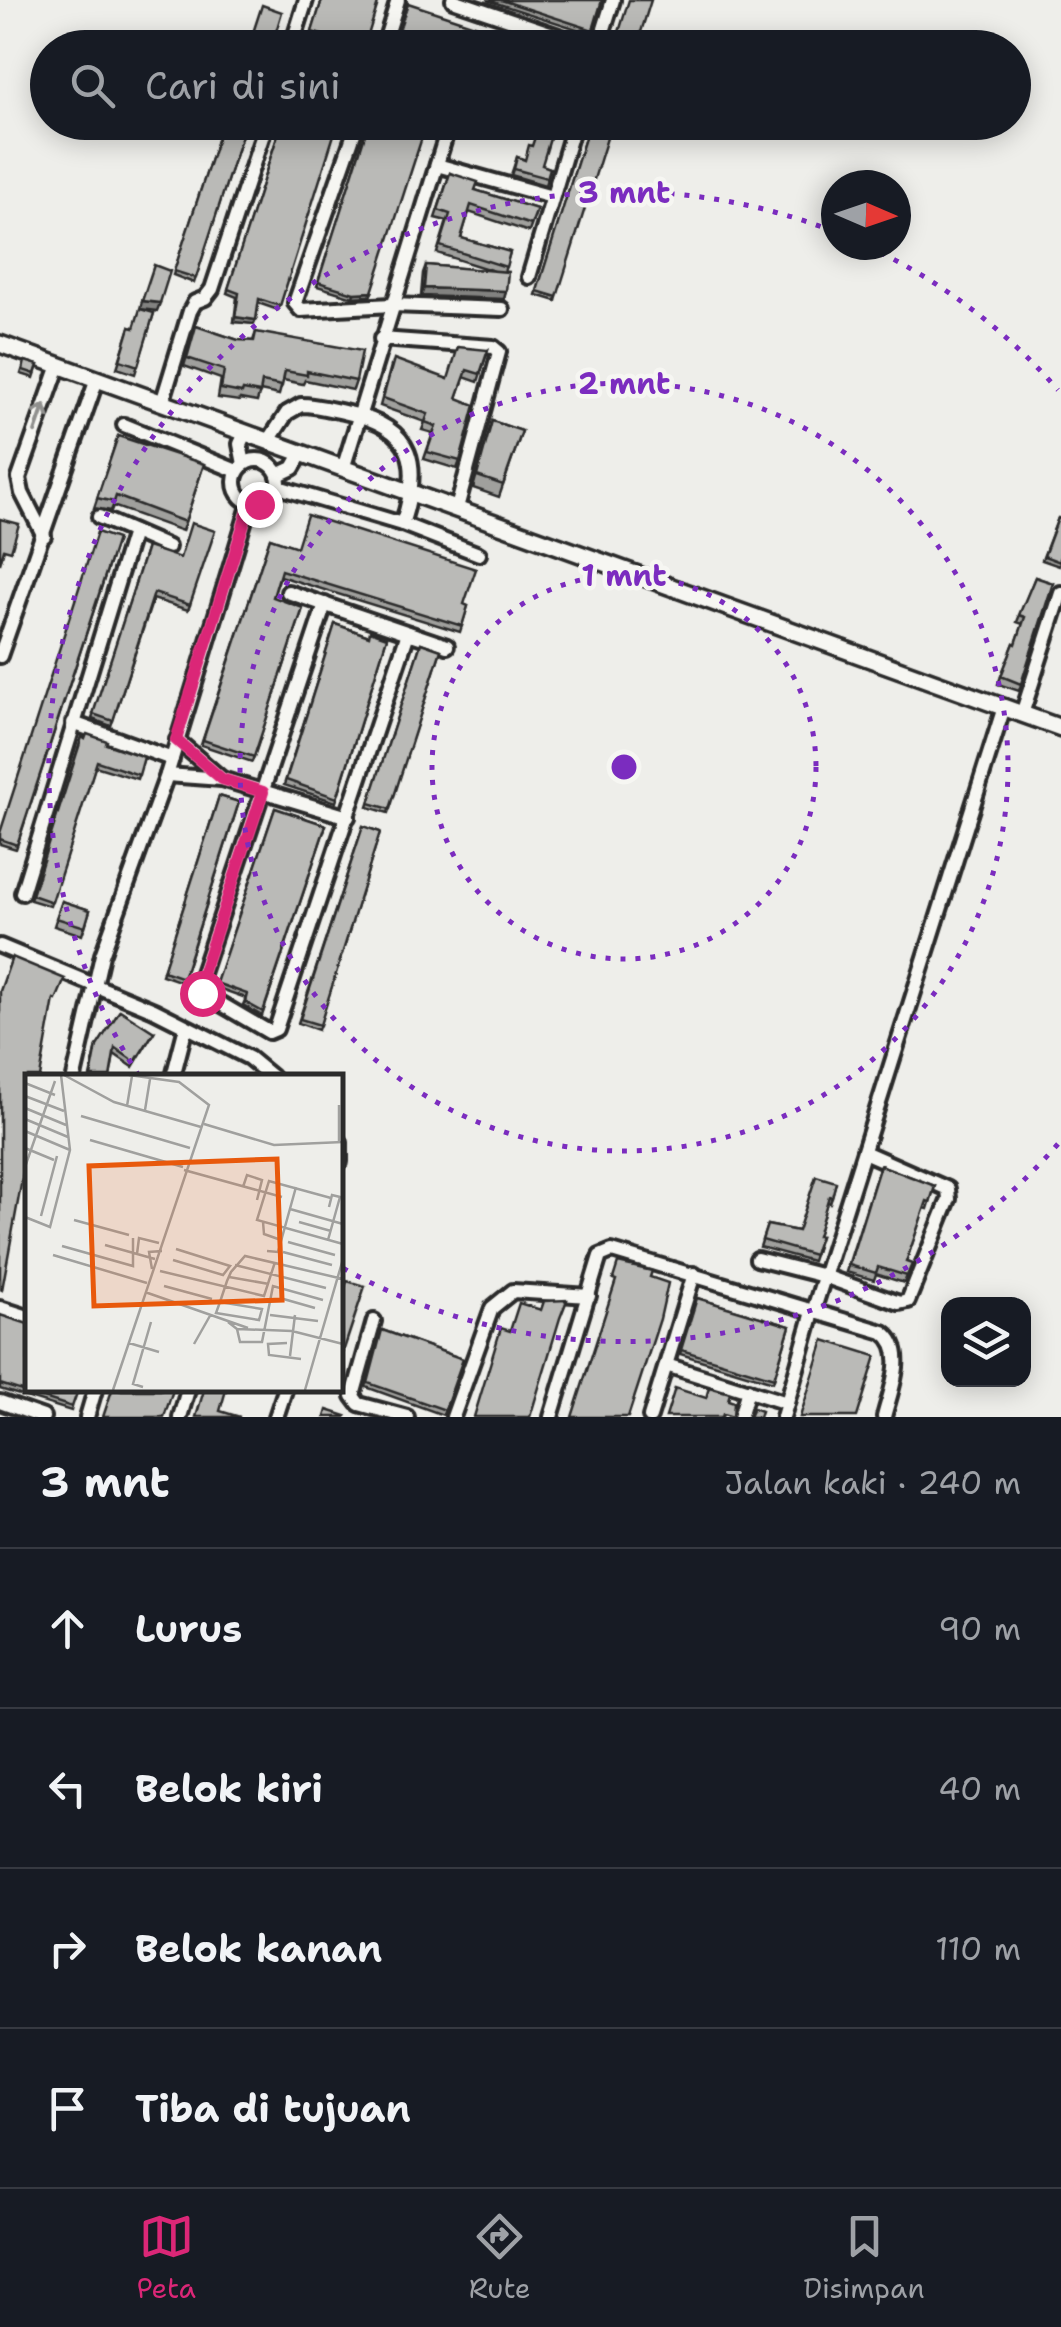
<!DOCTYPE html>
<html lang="id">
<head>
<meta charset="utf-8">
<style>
	:root { --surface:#171b24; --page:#242831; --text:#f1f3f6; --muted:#9ea1a6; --line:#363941; --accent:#db2777 }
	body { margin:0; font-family:"Shantell Sans",sans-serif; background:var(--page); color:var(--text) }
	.controls { position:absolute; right:30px; bottom:30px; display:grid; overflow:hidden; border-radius:20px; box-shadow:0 5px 25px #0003 }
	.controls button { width:90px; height:90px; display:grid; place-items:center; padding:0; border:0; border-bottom:2px solid var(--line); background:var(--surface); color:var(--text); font:50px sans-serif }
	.compass { position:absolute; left:821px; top:170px; width:90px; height:90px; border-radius:50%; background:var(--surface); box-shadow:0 5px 25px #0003; rotate:92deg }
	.stop { position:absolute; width:30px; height:30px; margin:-22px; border:8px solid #db2777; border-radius:50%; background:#fff }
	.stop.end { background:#db2777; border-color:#fff; box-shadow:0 2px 10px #0008 }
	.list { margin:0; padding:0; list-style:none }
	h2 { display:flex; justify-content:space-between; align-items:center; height:130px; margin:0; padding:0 40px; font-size:42px }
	h2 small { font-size:32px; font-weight:400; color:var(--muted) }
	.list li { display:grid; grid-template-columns:65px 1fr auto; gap:30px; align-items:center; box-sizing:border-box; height:160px; padding:0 40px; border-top:2px solid var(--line) }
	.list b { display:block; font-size:38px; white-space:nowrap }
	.list em { font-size:32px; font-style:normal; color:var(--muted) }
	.icon { flex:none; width:55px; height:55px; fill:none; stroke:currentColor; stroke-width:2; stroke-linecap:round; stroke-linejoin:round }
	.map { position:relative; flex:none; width:1061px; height:1417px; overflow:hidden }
	.search { position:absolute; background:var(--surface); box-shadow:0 5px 25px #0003; left:30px; right:30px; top:30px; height:110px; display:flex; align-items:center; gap:25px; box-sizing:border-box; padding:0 35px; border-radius:55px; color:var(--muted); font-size:38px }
	.sheet { height:770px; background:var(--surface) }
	nav { display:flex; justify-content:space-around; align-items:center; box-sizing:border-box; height:140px; border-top:2px solid var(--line); background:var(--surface); font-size:28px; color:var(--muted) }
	nav a { display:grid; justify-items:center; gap:5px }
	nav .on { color:var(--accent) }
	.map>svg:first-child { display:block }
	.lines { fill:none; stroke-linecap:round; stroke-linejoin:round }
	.minor-casing { stroke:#2b2b2b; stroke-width:20 }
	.tertiary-casing { stroke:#2b2b2b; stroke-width:22 }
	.minor { stroke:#f6f6f2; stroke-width:12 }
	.tertiary { stroke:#f6f6f2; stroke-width:15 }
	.wall { fill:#a0a09d; stroke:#2b2b2b; stroke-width:2.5 }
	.shaded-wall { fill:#828280; stroke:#2b2b2b; stroke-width:2.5 }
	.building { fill:#babab7; stroke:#2b2b2b; stroke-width:2.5 }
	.oneway { stroke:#90908e }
	.route { stroke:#db2777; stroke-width:12 }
	.ring { fill:none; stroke:#7b2cbf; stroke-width:5; stroke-dasharray:5 10 }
	.inset-road { fill:none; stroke:#a0a09e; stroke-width:2.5 }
	.view { fill:#e8590c; fill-opacity:0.15; stroke:#e8590c; stroke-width:5 }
	.inset-edge { fill:none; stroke:#2b2b2b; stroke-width:5 }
	.centre { fill:#7b2cbf; stroke:#f6f6f2; stroke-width:5 }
	.ring-label { font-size:30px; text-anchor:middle; font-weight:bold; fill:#7b2cbf; stroke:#f6f6f2; stroke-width:9; stroke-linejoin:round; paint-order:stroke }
</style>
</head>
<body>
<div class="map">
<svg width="1061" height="1417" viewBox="0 0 1061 1417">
	<rect width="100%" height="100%" fill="#eeeeea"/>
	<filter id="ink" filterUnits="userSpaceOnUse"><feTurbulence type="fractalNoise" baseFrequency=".01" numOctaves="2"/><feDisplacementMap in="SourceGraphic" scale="20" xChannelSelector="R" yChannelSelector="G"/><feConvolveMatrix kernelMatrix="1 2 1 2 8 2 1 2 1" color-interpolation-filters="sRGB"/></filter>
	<g filter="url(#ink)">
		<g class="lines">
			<g class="minor-casing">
				<g id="minor">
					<polyline points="453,0 594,48"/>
					<polyline points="293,43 307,48"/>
					<polyline points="291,48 306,0"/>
					<polyline points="383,48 398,0"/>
					<polyline points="598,48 613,0"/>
					<polyline points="358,122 295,303 301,310 392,305 502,309"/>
					<polyline points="542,122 572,132"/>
					<polyline points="437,165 552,197"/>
					<polyline points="529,277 575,122"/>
					<polyline points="381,339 493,347 499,352 457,508"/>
					<polyline points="162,403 190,311 195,302 205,298 212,289 267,122"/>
					<polyline points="124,425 237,471"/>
					<path d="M268,442l19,-29 14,-8c16,0 32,5 47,8 67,14 74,52 54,111"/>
					<circle cx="257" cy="482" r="22"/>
					<polyline points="244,464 240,444 245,433"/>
					<polyline points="343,469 450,122"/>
					<polyline points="278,475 293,468 301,454"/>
					<polyline points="278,487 402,524 479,554"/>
					<polyline points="99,517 168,547"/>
					<polyline points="44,536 22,493 19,478 59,365"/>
					<polyline points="288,592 447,646"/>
					<polyline points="325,604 200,979 199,988 202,993 269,1032 276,1029 408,633"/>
					<polyline points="0,656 97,379"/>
					<polyline points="1022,714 1061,593"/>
					<polyline points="73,723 172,759"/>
					<polyline points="167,775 222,779 177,740"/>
					<polyline points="222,779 348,817"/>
					<polyline points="22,893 133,532"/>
					<polyline points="0,946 154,1010 249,1058 272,1077"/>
					<polyline points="74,1077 102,955 167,775 250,503"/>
					<polyline points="173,1077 186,1027"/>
					<polyline points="340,1142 340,1162"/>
					<polyline points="757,1259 824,1276 899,1303 908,1301 949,1199 948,1189 864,1152"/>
					<polyline points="0,1308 28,1317"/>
					<polyline points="374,1321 353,1396 359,1404 407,1417"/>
					<polyline points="666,1365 787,1403"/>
					<polyline points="0,1402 43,1417"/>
					<polyline points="87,1417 95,1390"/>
					<polyline points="180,1417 188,1390"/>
					<polyline points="276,1417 285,1390"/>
					<polyline points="453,1417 492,1308 513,1291 589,1296"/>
					<path d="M551,1417l49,-161 12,-5 271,81c26,18 7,60 1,85"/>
					<polyline points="650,1417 694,1274"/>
					<polyline points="740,1417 748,1390"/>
					<polyline points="783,1417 813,1312 1004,707"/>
				</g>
			</g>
			<g class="tertiary-casing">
				<polyline id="tertiary" points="0,344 1061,728"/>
			</g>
			<use href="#minor" class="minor"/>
			<use href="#tertiary" class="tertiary"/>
		</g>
		<g class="wall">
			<polygon points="322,0 364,48 345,48 311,36"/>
			<polygon points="487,0 602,0 592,34"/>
			<polygon points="223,122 246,122 194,283 173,275"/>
			<polygon points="282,122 280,306 278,310 258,303 254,324 234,322 237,297 227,293"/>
			<polygon points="369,122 372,292 370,296 353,297 317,286"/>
			<polygon points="590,122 557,297 556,301 536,295"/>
			<polygon points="517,157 550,168 545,185 511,175"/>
			<polygon points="450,173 475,190 537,209 529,232 469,212 461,238 510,252 504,272 506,291 504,299 421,296 423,273 426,265 494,271 437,253 447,221 435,218"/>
			<polygon points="154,313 135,374 117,368 130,327 133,328"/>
			<polygon points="196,326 238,340 253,341 256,332 356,381 353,390 305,380 303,384 283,380 279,395 260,391 257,402 240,399 239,401 218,398 221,379 184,366"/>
			<polygon points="488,350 478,382 464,377 457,398 460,461 457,469 424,459 433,433 422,430 425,422 380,406 391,366 448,379"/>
			<polygon points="25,361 38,365 34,378 21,374"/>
			<polygon points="492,421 522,431 499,497 473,488"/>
			<polygon points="118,436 204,464 182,531 113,506 111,511 94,508"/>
			<polygon points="1058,518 1061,560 1059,566 1042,560"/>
			<polygon points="270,538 468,606 460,632 280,576 273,597 303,608 252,762 201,745"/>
			<polygon points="117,539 16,849 0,844 0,833"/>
			<polygon points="147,547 190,605 188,610 153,599 111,726 92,719"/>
			<polygon points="1035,577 1053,583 1019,691 998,684 1014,643 1016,644 1023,624 1017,622"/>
			<polygon points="335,624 369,636 387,637 336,802 284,785"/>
			<polygon points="421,643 441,650 388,813 368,807"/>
			<polygon points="82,737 144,757 137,779 95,766 50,906 30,900"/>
			<polygon points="219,796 239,802 182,982 162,975"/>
			<polygon points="275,808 326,825 262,1016 243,1005 246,998 215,987"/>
			<polygon points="363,826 380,832 318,1030 298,1023"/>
			<polygon points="62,901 90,910 82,935 54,926"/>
			<polygon points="154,1032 133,1067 114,1054 110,1077 90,1077 97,1046"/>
			<polygon points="880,1165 935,1186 928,1209 924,1208 906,1262 912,1264 904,1283 876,1274 874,1280 846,1272"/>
			<polygon points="836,1182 830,1203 827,1202 817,1236 820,1236 812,1261 760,1247 767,1225 798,1231"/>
			<polygon points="697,1298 790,1326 773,1382 680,1354"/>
			<polygon points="0,1315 72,1407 71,1411 0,1389"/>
			<polygon points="382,1330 463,1359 443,1415 366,1387"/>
		</g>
		<g class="shaded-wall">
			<polygon points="424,288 506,291 504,299 421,296"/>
			<polygon points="372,292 370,296 353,297 354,293"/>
			<polygon points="142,301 160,303 157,311 140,309"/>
			<polygon points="235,317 256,320 254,324 234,322"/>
		</g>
		<g class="building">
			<polygon points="322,0 379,0 364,48 312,32"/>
			<polygon points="501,0 602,0 593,30"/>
			<polygon points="629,0 651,0 636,48 614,48"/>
			<polygon points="408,3 544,48 393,48"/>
			<polygon points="262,5 282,12 271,48 248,48"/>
			<polygon points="223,122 246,122 196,278 174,271"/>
			<polygon points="282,122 338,122 280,306 259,299 256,320 235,317 239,293 228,289"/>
			<polygon points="369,122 427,122 372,292 354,293 318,282"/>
			<polygon points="590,122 612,122 557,297 537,291"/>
			<polygon points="538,128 552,132 542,165 550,168 547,178 514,169 517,157 525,160 529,145 532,146"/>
			<polygon points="450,173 478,182 475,190 537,209 531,225 471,205 461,238 510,252 506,267 440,246 450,214 438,210"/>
			<polygon points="154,265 170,271 160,303 142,301"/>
			<polygon points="426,265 508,272 506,291 424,288"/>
			<polygon points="140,309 154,313 138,366 120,360 130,327 134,328"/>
			<polygon points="196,326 238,340 254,341 256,332 362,351 356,381 307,371 307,375 285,371 282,386 262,382 260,393 243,390 242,393 221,389 224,370 187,358"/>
			<polygon points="458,347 488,350 480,374 467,370 457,398 475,405 460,461 427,452 436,426 425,422 428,414 383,398 394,359 448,379"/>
			<polygon points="25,361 38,365 35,374 23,370"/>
			<polygon points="492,421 522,431 503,485 477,476"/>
			<polygon points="118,436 204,464 185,522 116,496 114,502 97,498"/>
			<polygon points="307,515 476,569 464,604 468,606 462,626 281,570 273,597 303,608 254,757 203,740 270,538 297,547"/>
			<polygon points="1058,518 1061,519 1060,562 1044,556"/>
			<polygon points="0,519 19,524 11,551 4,549 0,564"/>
			<polygon points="191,523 215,531 190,605 154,593 113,721 93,714 147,547 180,558"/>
			<polygon points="97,532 117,539 17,845 0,839 0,833"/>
			<polygon points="1035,577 1053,583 1021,684 1001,676 1014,643 1016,644 1025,617 1019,615"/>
			<polygon points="335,624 369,636 370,631 387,637 337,798 286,780"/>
			<polygon points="421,643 441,650 390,809 369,803"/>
			<polygon points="87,734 107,741 106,744 144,757 139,775 97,761 52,902 32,895 82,737 85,739"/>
			<polygon points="219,796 239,802 183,978 163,971"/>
			<polygon points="275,808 326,825 263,1012 245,1002 247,994 216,983"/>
			<polygon points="363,826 380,832 320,1025 300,1019"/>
			<polygon points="62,901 90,910 85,927 56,918"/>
			<polygon points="12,957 65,979 56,1000 54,999 40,1077 28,1077 28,1146 2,1290 0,1289 0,991"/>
			<polygon points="120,1010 154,1032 135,1062 115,1048 110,1077 91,1077 97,1046"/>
			<polygon points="880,1165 935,1186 930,1202 927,1201 906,1262 912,1264 907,1276 878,1267 876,1273 849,1265"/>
			<polygon points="816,1176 836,1182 832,1197 829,1196 817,1236 820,1236 814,1255 762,1240 767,1225 798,1231"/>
			<polygon points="618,1263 652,1271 650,1277 668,1283 660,1319 628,1417 572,1417 616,1280 613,1279"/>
			<polygon points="347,1281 365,1286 340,1361 340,1302"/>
			<polygon points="697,1298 790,1326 774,1378 681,1350"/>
			<polygon points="567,1300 560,1318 530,1417 474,1417 501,1328 510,1331 519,1303 541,1310 544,1301"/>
			<polygon points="0,1315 28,1324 28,1390 78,1390 72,1407 0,1384"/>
			<polygon points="382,1330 463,1359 445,1410 368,1383"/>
			<polygon points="824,1340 876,1356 857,1417 800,1417"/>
			<polygon points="709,1387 730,1393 728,1400 734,1402 733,1417 723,1414 722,1417 666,1417 675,1388 706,1398"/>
			<polygon points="112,1390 173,1390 164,1417 103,1417"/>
			<polygon points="204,1390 226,1390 220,1411 240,1417 196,1417"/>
			<polygon points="753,1408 761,1411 759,1417 749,1417"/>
			<polygon points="327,1410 346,1416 345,1417 325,1417"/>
		</g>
		<defs><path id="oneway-shaft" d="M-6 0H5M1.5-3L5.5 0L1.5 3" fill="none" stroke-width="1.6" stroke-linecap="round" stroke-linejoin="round" transform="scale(2.5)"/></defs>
		<use class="oneway" href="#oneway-shaft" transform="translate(40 418) rotate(-71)"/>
	</g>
	<g class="lines" filter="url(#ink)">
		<polyline class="route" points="202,993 200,980 263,792 222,779 176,740 250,504 259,504"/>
	</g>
	<g class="ring">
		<circle cx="624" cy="767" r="192"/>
		<circle cx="624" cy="767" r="384"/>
		<path d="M1058 1144A575 575 0 0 1 341 1267M139 1076A575 575 0 0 1 835 232M867 246A575 575 0 0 1 1058 390"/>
	</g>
	<g transform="translate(25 1074)">
		<rect width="318" height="318" fill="#eeeeea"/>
		<path class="inset-road" d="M39,1l50,27 87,25M0,9l30,12M0,22l39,15M102,32l5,-30M0,34l41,17M120,36l5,-31M56,42l109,32M0,45l43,18M179,50l70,21 69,-3M0,57l45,19M65,66l93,27M314,68v-37M0,74l29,12M0,93l30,-86M159,96l98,27M218,113l4,-12 15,5 -5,20M306,124l-62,-17 -12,39 86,24M265,135l53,15M16,142l16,-60M0,143l25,10 20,-77 -9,-75M49,146l55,15M238,148l1,12 17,6M274,148l32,9M303,166l12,-43 -8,-2 -3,12M263,168l47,13M80,171l50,14M37,172l71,20v-28M242,177l11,1 18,-65M258,178l49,13M112,180l2,-16 20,5M28,181l94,28M148,186l50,15 7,-9 -54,-17M210,191l91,23M127,195l-3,-17 13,-1M135,197l104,25 11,-34M204,203l40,7M139,212l48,13M120,218l103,36M255,224l35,10M195,228l42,7 -3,11 -43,-7 4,-11 7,-21 4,-9 14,-16 98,23M245,241l48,6M203,248l9,7 55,2 51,13M212,255l3,13h22l11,-56 50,14M104,269l30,9M262,269l-19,1 1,11 32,4M169,270l17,-30M265,282l5,-41M118,313l-10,-3 18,-62M88,316l96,-285 -30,-23 -50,-7M280,316l38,-131"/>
		<path class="view" d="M252,85l5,141 -188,6 -5,-140z"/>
		<rect width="318" height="318" class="inset-edge"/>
	</g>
	<circle cx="624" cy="767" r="15" class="centre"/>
	<g class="ring-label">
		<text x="624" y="203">3 mnt</text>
		<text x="624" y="394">2 mnt</text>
		<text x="624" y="586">1 mnt</text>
	</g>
</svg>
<div class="controls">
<button><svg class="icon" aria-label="layers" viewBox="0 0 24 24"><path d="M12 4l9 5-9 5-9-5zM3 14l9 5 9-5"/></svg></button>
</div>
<svg class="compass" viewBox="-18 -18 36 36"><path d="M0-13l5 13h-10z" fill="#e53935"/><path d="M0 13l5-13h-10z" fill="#9ea1a6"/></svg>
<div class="stop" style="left:202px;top:993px"></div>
<div class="stop end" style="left:259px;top:504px"></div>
<div class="search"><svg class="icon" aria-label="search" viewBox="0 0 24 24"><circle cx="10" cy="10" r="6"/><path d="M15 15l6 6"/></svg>Cari di sini</div>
</div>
<section class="sheet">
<h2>3 mnt<small>Jalan kaki · 240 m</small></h2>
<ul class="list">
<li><svg class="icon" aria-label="ahead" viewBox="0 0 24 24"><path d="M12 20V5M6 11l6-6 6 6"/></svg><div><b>Lurus</b></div><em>90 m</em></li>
<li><svg class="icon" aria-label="left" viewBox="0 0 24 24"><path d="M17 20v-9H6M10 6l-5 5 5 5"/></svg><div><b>Belok kiri</b></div><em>40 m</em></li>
<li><svg class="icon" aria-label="right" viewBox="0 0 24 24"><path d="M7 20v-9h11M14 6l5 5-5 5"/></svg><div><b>Belok kanan</b></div><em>110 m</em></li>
<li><svg class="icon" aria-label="arrive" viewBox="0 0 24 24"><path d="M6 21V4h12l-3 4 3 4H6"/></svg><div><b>Tiba di tujuan</b></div></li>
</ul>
</section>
<nav>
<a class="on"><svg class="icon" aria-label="map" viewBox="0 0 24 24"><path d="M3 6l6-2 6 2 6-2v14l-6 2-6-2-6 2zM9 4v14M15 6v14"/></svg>Peta</a>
<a><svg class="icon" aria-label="directions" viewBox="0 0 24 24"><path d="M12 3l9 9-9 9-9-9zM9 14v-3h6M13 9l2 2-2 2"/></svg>Rute</a>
<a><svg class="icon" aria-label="saved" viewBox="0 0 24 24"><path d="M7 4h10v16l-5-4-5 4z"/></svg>Disimpan</a>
</nav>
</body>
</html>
